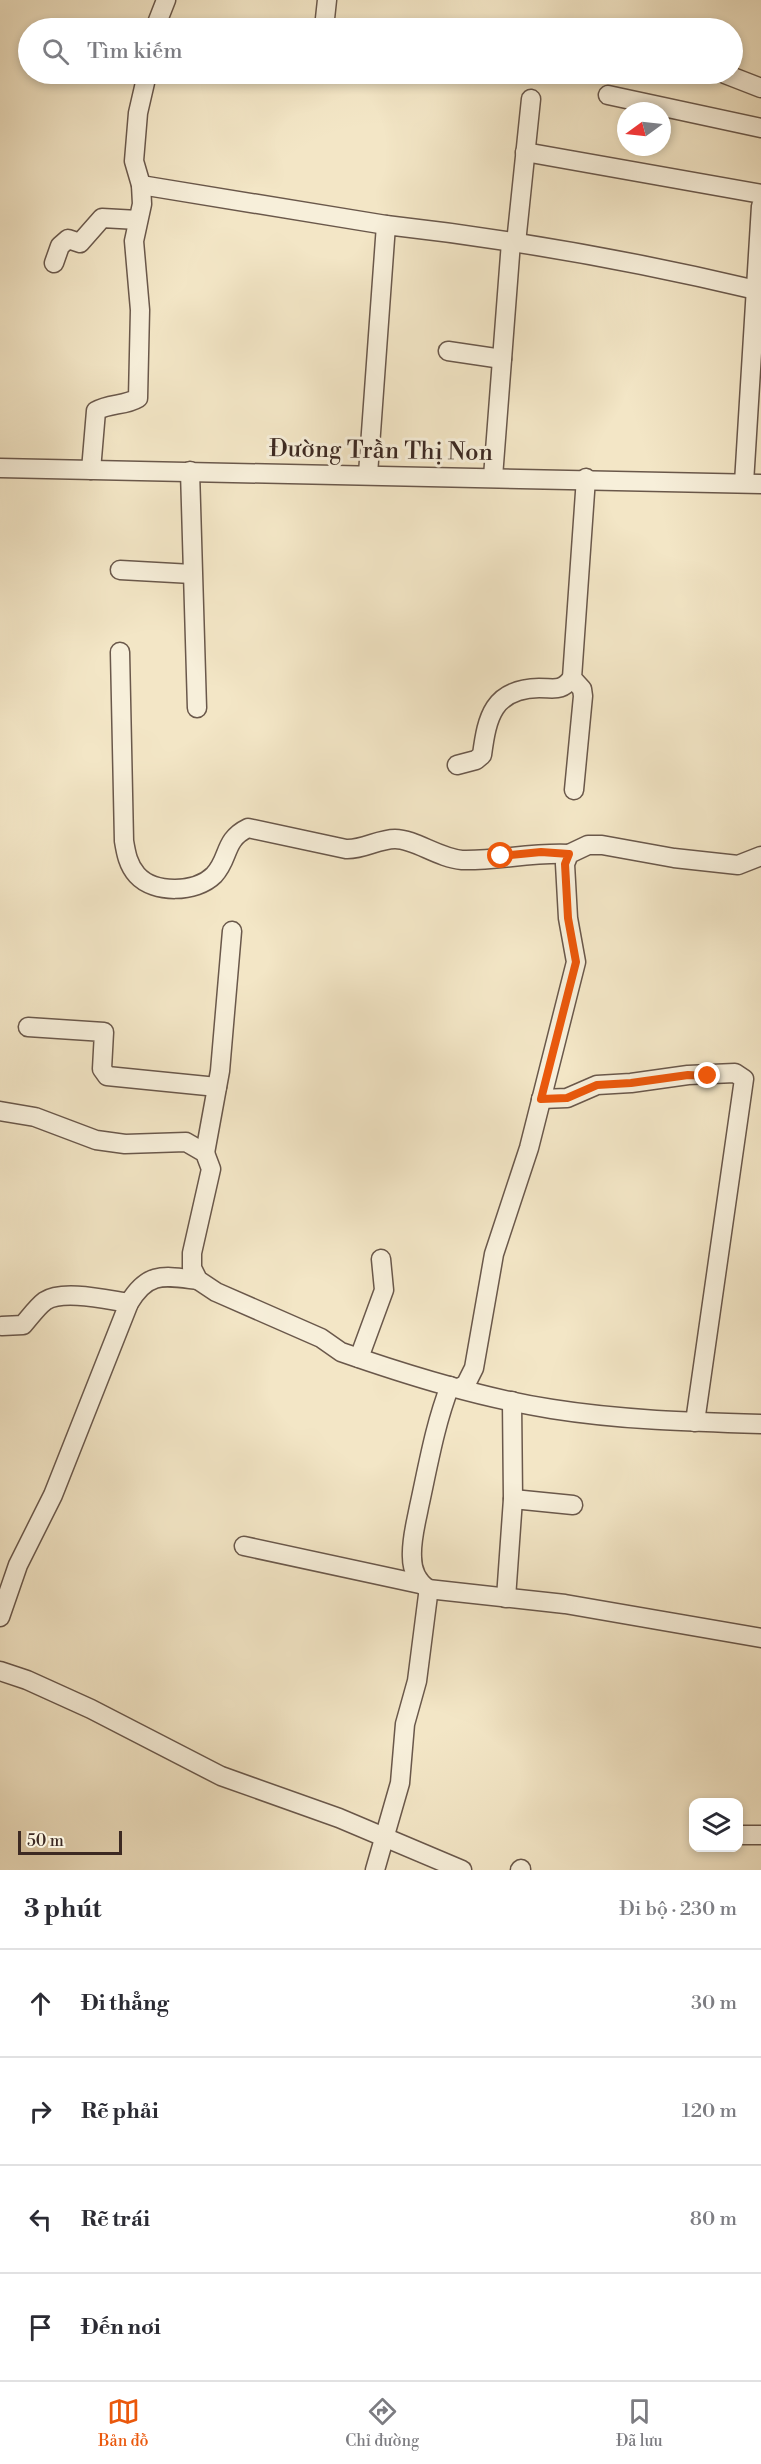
<!DOCTYPE html>
<html lang="vi">
<head>
<meta charset="utf-8">
<style>
	:root { --surface:#fff; --page:#f7f7f7; --text:#2b2b33; --muted:#7c7c81; --line:#e1e1e2; --accent:#ea580c }
	body { margin:0; font-family:"Libre Bodoni",serif; background:var(--page); color:var(--text) }
	.controls { position:absolute; right:18px; bottom:18px; display:grid; overflow:hidden; border-radius:12px; box-shadow:0 3px 9px #0003 }
	.controls button { width:54px; height:54px; display:grid; place-items:center; padding:0; border:0; border-bottom:2px solid var(--line); background:var(--surface); color:var(--text); font:30px sans-serif }
	.compass { position:absolute; left:617px; top:102px; width:54px; height:54px; border-radius:50%; background:var(--surface); box-shadow:0 3px 9px #0003; rotate:255deg }
	.scale { position:absolute; left:18px; bottom:15px; width:104px; box-sizing:border-box; padding-left:6px; border:3px solid #3c2922; border-top:0; font-size:16px; line-height:21px; white-space:nowrap; color:#3c2922; -webkit-text-stroke:4px #f7efda; paint-order:stroke }
	.stop { position:absolute; width:18px; height:18px; margin:-14px; border:4px solid #ea580c; border-radius:50%; background:#fff }
	.stop.end { background:#ea580c; border-color:#fff; box-shadow:0 2px 6px #0008 }
	.list { margin:0; padding:0; list-style:none }
	h2 { display:flex; justify-content:space-between; align-items:center; height:78px; margin:0; padding:0 24px; font-size:26px }
	h2 small { font-size:20px; font-weight:400; color:var(--muted) }
	.list li { display:grid; grid-template-columns:39px 1fr auto; gap:18px; align-items:center; box-sizing:border-box; height:108px; padding:0 24px; border-top:2px solid var(--line) }
	.list b { display:block; font-size:22px; white-space:nowrap }
	.list em { font-size:20px; font-style:normal; color:var(--muted) }
	.icon { flex:none; width:33px; height:33px; fill:none; stroke:currentColor; stroke-width:2; stroke-linecap:round; stroke-linejoin:round }
	.map { position:relative; flex:none; width:761px; height:1870px; overflow:hidden }
	.search { position:absolute; background:var(--surface); box-shadow:0 3px 9px #0003; left:18px; right:18px; top:18px; height:66px; display:flex; align-items:center; gap:15px; box-sizing:border-box; padding:0 21px; border-radius:33px; color:var(--muted); font-size:22px }
	.sheet { height:510px; background:var(--surface) }
	nav { display:flex; justify-content:space-around; align-items:center; box-sizing:border-box; height:84px; border-top:2px solid var(--line); background:var(--surface); font-size:16px; color:var(--muted) }
	nav a { display:grid; justify-items:center; gap:3px }
	nav .on { color:var(--accent) }
	.map>svg:first-child { display:block }
	.lines { fill:none; stroke-linecap:round; stroke-linejoin:round }
	.minor-casing { stroke:#6a584b; stroke-width:21 }
	.minor { stroke:#f7efda; stroke-width:18 }
	.route { stroke:#ea580c; stroke-width:8 }
	.labels { text-anchor:middle; dominant-baseline:central; stroke-width:6; stroke-linejoin:round; paint-order:stroke }
	.street-label { font-size:24px; fill:#3c2922; stroke:#f7efda }
</style>
</head>
<body>
<div class="map">
<svg width="761" height="1870" viewBox="0 0 761 1870">
	<rect width="100%" height="100%" fill="#f3e6c6"/>
	<filter id="stains"><feTurbulence type="fractalNoise" baseFrequency=".00333" numOctaves="4"/><feColorMatrix values="0 0 0 0 .2 0 0 0 0 .09 0 0 0 0 .02 0 0 0 .5 -.17"/></filter>
	<radialGradient id="worn" r=".72"><stop offset=".6" stop-color="#630" stop-opacity="0"/><stop offset="1" stop-color="#630" stop-opacity=".3"/></radialGradient>
	<g class="lines">
		<g class="minor-casing">
			<g id="minor">
				<polyline points="155,28 166,0"/>
				<polyline points="324,28 327,0"/>
				<polyline points="725,74 761,88"/>
				<polyline points="608,95 761,128"/>
				<polyline points="525,152 761,194"/>
				<polyline points="141,185 386,225"/>
				<polyline points="516,243 531,99"/>
				<polyline points="54,263 60,246 68,239 80,243 102,218 138,220"/>
				<polyline points="448,351 502,359"/>
				<polyline points="0,468 761,484"/>
				<path d="M91,470l5,-59c13,-8 29,-5 42,-13l2,-88 -6,-69 8,-37 -1,-19 -7,-24 4,-48 9,-39"/>
				<polyline points="190,471 197,708"/>
				<path d="M368,474l18,-249c125,14 248,36 370,65"/>
				<polyline points="493,477 511,242"/>
				<polyline points="744,483 761,206"/>
				<polyline points="120,570 192,574"/>
				<path d="M120,652l4,189c2,12 4,24 13,34 17,19 59,18 77,0 16,-17 9,-35 34,-47l98,21c17,1 32,-10 49,-10 20,0 43,19 67,21 35,1 70,-8 107,-6"/>
				<path d="M457,765l19,-5 6,-5c5,-38 11,-66 57,-67 16,0 22,4 33,-10"/>
				<polyline points="574,790 583,696 582,689 572,678 586,478"/>
				<polyline points="28,1027 104,1032 102,1069 107,1076 217,1087"/>
				<polyline points="541,1099 567,1098 597,1085 631,1083 688,1075 735,1073 744,1079 695,1422"/>
				<path d="M0,1111l35,6 61,23 29,4 61,-2 19,11 6,16 -19,84v15l6,12 18,12 105,46 20,14c69,24 140,46 211,57 69,11 139,13 209,15"/>
				<polyline points="205,1153 220,1071 232,931"/>
				<path d="M2,1326l21,-1c7,-8 14,-18 22,-24 18,-12 63,-1 84,2"/>
				<polyline points="359,1358 384,1290 381,1259"/>
				<polyline points="459,1388 466,1384 474,1368 494,1254 529,1148 576,962 568,918 565,864 569,854 588,845 602,845 674,858 738,865 761,856"/>
				<polyline points="513,1499 573,1505"/>
				<polyline points="244,1546 420,1584"/>
				<polyline points="428,1589 565,1604 761,1638"/>
				<polyline points="506,1598 513,1499 512,1401"/>
				<path d="M0,1617l18,-52 35,-70 76,-192c19,-32 35,-27 69,-23"/>
				<polyline points="0,1671 27,1680 91,1709 221,1776 339,1818 462,1870"/>
				<polyline points="738,1835 761,1835"/>
				<path d="M375,1870l25,-87 5,-59 12,-43 11,-86v-6c-10,-7 -16,-19 -16,-32 -1,-17 4,-34 7,-50 9,-41 16,-83 31,-121"/>
				<polyline points="520,1870 521,1869"/>
			</g>
		</g>
		<use href="#minor" class="minor"/>
	</g>
	<g class="lines">
		<polyline class="route" points="501,856 541,852 569,854 565,864 568,918 576,962 541,1099 567,1098 597,1085 631,1083 688,1075 708,1076"/>
	</g>
	<g class="labels">
		<g class="street-label">
			<text transform="translate(381 451) rotate(1)">Đường Trần Thị Non</text>
		</g>
	</g>
	<rect width="100%" height="100%" filter="url(#stains)"/>
	<rect width="100%" height="100%" fill="url(#worn)"/>
</svg>
<div class="controls">
<button><svg class="icon" aria-label="layers" viewBox="0 0 24 24"><path d="M12 4l9 5-9 5-9-5zM3 14l9 5 9-5"/></svg></button>
</div>
<svg class="compass" viewBox="-18 -18 36 36"><path d="M0-13l5 13h-10z" fill="#e53935"/><path d="M0 13l5-13h-10z" fill="#7c7c81"/></svg>
<div class="scale">50 m</div>
<div class="stop" style="left:501px;top:856px"></div>
<div class="stop end" style="left:708px;top:1076px"></div>
<div class="search"><svg class="icon" aria-label="search" viewBox="0 0 24 24"><circle cx="10" cy="10" r="6"/><path d="M15 15l6 6"/></svg>Tìm kiếm</div>
</div>
<section class="sheet">
<h2>3 phút<small>Đi bộ · 230 m</small></h2>
<ul class="list">
<li><svg class="icon" aria-label="ahead" viewBox="0 0 24 24"><path d="M12 20V5M6 11l6-6 6 6"/></svg><div><b>Đi thẳng</b></div><em>30 m</em></li>
<li><svg class="icon" aria-label="right" viewBox="0 0 24 24"><path d="M7 20v-9h11M14 6l5 5-5 5"/></svg><div><b>Rẽ phải</b></div><em>120 m</em></li>
<li><svg class="icon" aria-label="left" viewBox="0 0 24 24"><path d="M17 20v-9H6M10 6l-5 5 5 5"/></svg><div><b>Rẽ trái</b></div><em>80 m</em></li>
<li><svg class="icon" aria-label="arrive" viewBox="0 0 24 24"><path d="M6 21V4h12l-3 4 3 4H6"/></svg><div><b>Đến nơi</b></div></li>
</ul>
</section>
<nav>
<a class="on"><svg class="icon" aria-label="map" viewBox="0 0 24 24"><path d="M3 6l6-2 6 2 6-2v14l-6 2-6-2-6 2zM9 4v14M15 6v14"/></svg>Bản đồ</a>
<a><svg class="icon" aria-label="directions" viewBox="0 0 24 24"><path d="M12 3l9 9-9 9-9-9zM9 14v-3h6M13 9l2 2-2 2"/></svg>Chỉ đường</a>
<a><svg class="icon" aria-label="saved" viewBox="0 0 24 24"><path d="M7 4h10v16l-5-4-5 4z"/></svg>Đã lưu</a>
</nav>
</body>
</html>
